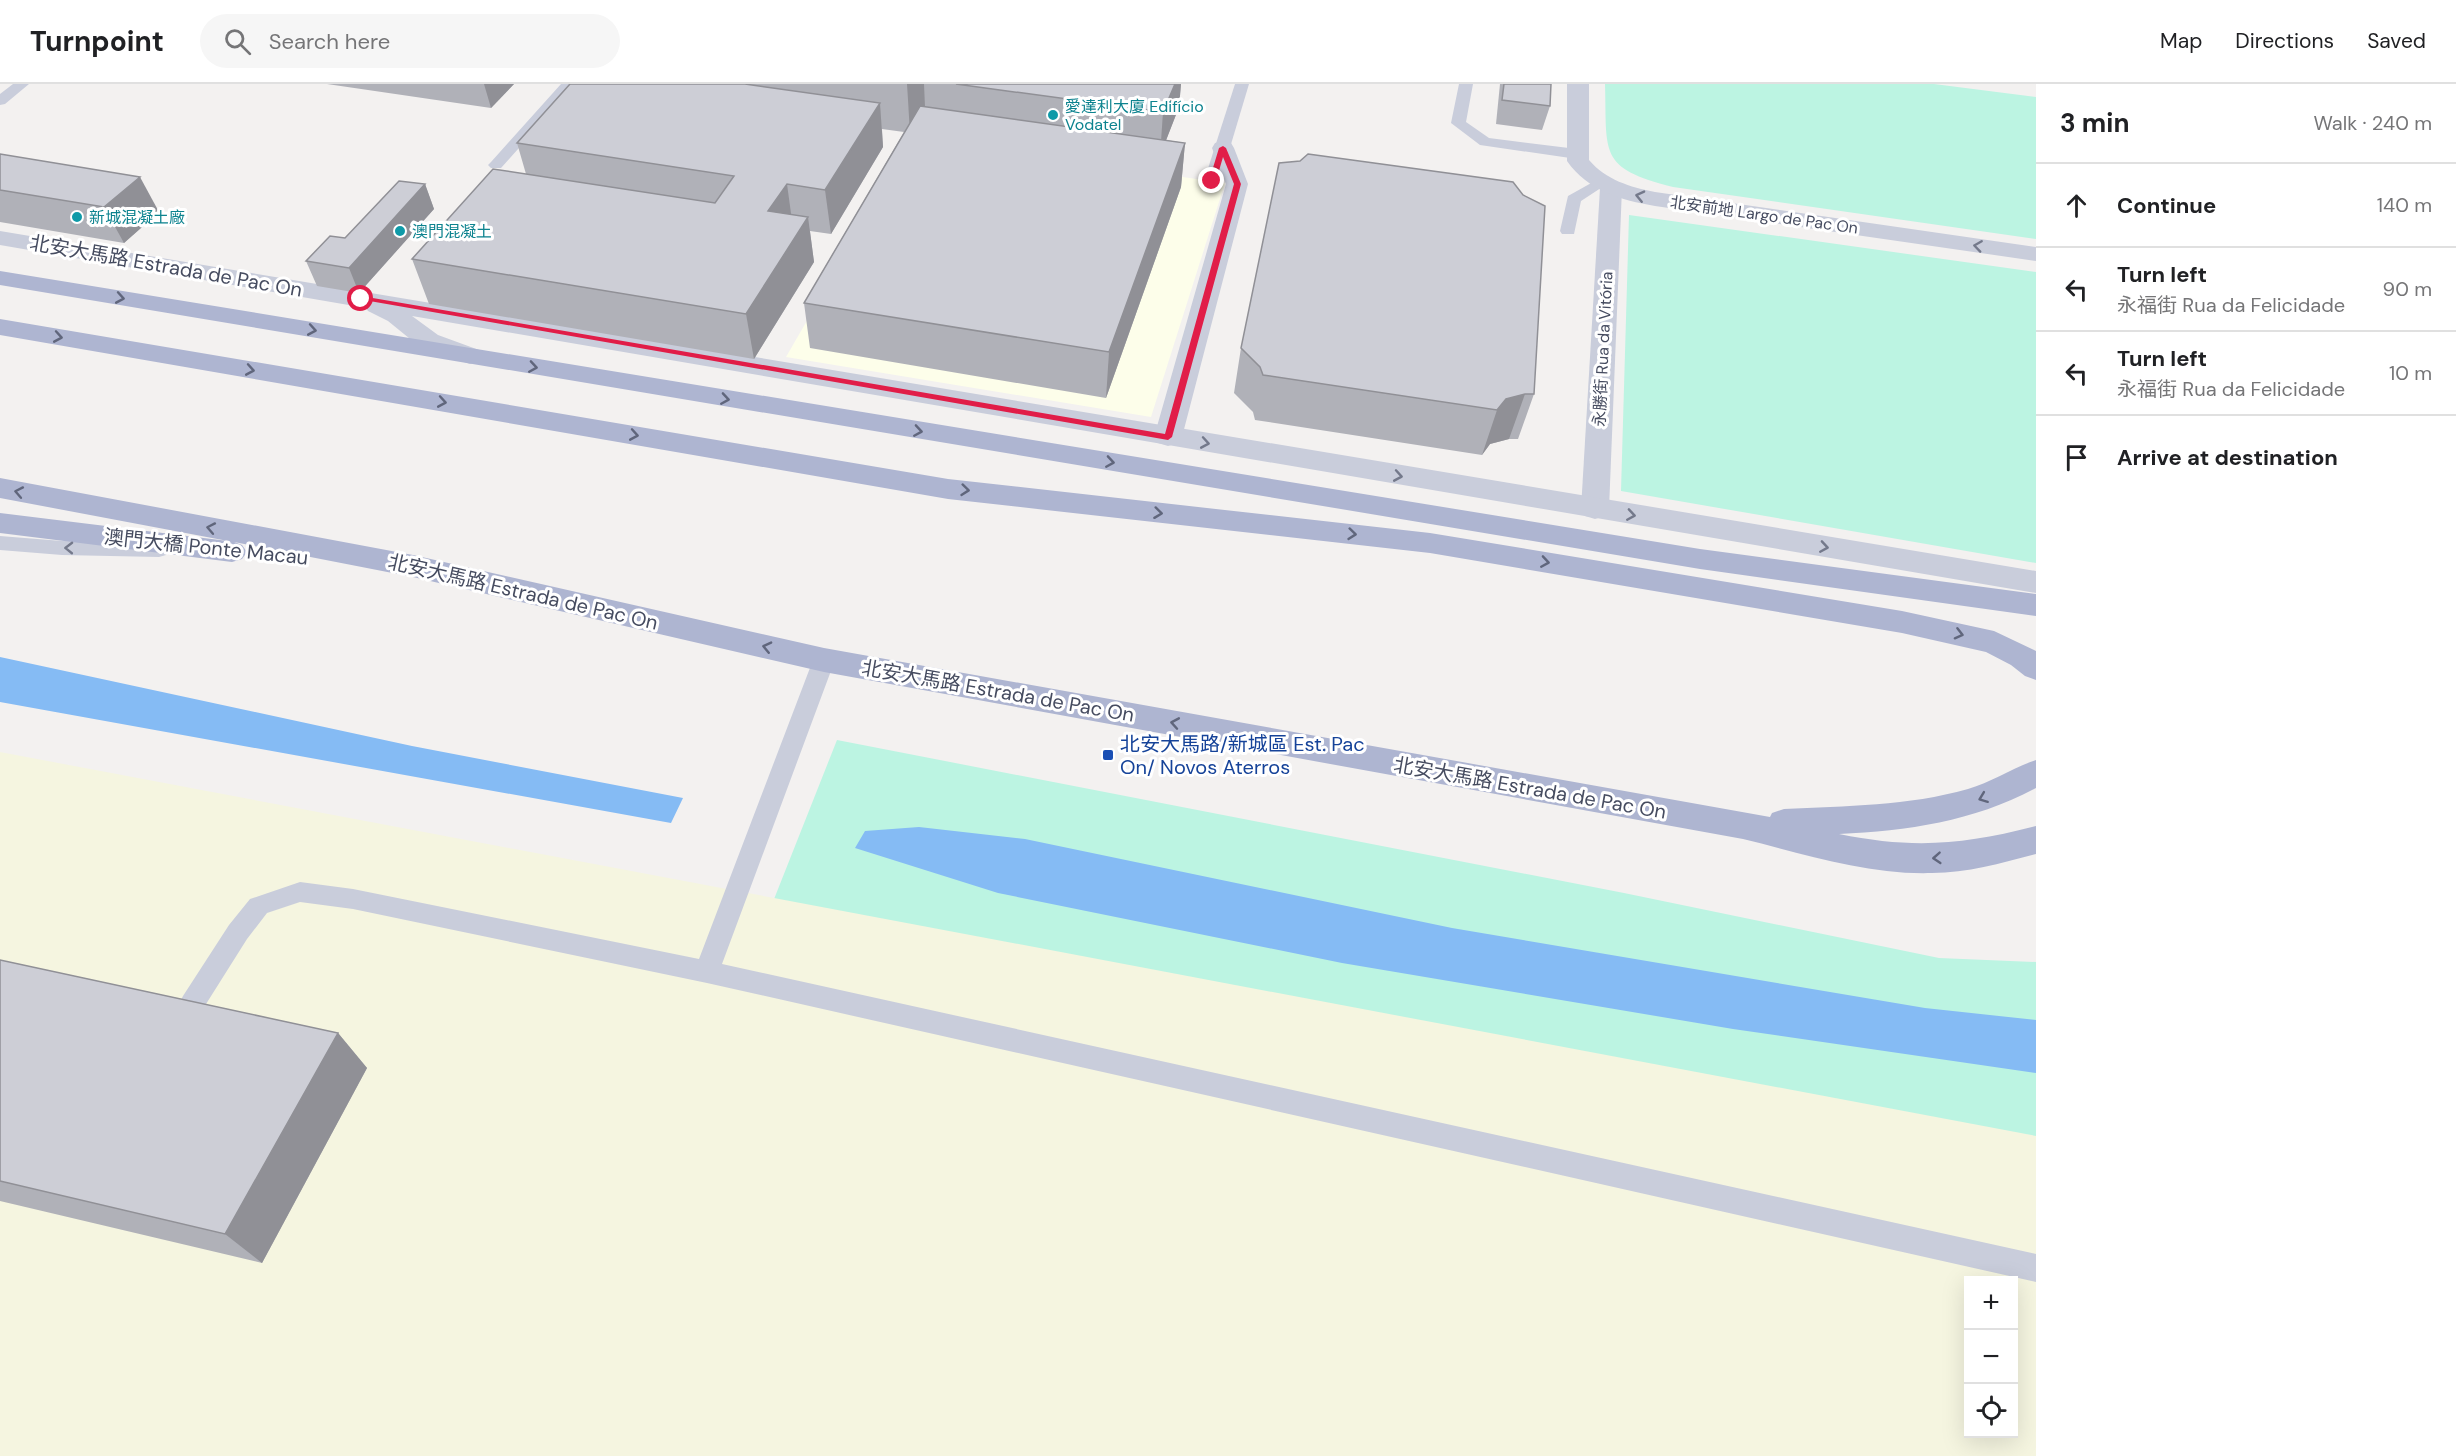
<!DOCTYPE html>
<html lang="en">
<head>
<meta charset="utf-8">
<style>
	:root { --surface:#fff; --page:#f6f6f6; --text:#202124; --muted:#757577; --line:#e0e0e0 }
	body { margin:0; font-family:"DM Sans","Noto Sans SC",sans-serif; background:var(--page); color:var(--text) }
	.controls { position:absolute; right:18px; bottom:18px; display:grid; overflow:hidden; border-radius:0px; box-shadow:0 6px 24px #0002 }
	.controls button { width:54px; height:54px; display:grid; place-items:center; padding:0; border:0; border-bottom:2px solid var(--line); background:var(--surface); color:var(--text); font:30px sans-serif }
	.stop { position:absolute; width:18px; height:18px; margin:-14px; border:4px solid #e11d48; border-radius:50%; background:#fff }
	.stop.end { background:#e11d48; border-color:#fff; box-shadow:0 2px 6px #0008 }
	.list { margin:0; padding:0; list-style:none }
	h2 { display:flex; justify-content:space-between; align-items:center; height:78px; margin:0; padding:0 24px; font-size:26px }
	h2 small { font-size:20px; font-weight:400; color:var(--muted) }
	.list li { display:grid; grid-template-columns:39px 1fr auto; gap:18px; align-items:center; box-sizing:border-box; height:84px; padding:0 24px; border-top:2px solid var(--line) }
	.list b { display:block; font-size:22px; white-space:nowrap }
	.list p { margin:0; font-size:20px; white-space:nowrap; color:var(--muted) }
	.list em { font-size:20px; font-style:normal; color:var(--muted) }
	.icon { flex:none; width:33px; height:33px; fill:none; stroke:currentColor; stroke-width:2; stroke-linecap:round; stroke-linejoin:round }
	.map { position:relative; flex:none; width:2036px; height:1372px; overflow:hidden }
	header { display:flex; align-items:center; gap:36px; box-sizing:border-box; height:84px; padding:0 30px; background:var(--surface); border-bottom:2px solid var(--line) }
	header strong { font-size:28px }
	nav { display:flex; gap:33px; margin-inline-start:auto; font-size:21px }
	.search { width:420px; height:54px; background:var(--page); display:flex; align-items:center; gap:15px; box-sizing:border-box; padding:0 21px; border-radius:33px; color:var(--muted); font-size:22px }
	main { display:flex }
	aside { flex:1; background:var(--surface) }
	.map>svg:first-child { display:block }
	.commercial { fill:#fdfeea }
	.green { fill:#bcf4e2 }
	.sand { fill:#f5f5e0; fill-rule:evenodd }
	.water { fill:#85bbf4 }
	.lines { fill:none; stroke-linecap:round; stroke-linejoin:round }
	.service { fill:#c9cddb; fill-rule:evenodd }
	.pedestrian { fill:#c9cddb; fill-rule:evenodd }
	.minor { fill:#c9cddb; fill-rule:evenodd }
	.primary { fill:#aeb5d1; fill-rule:evenodd }
	.wall { fill:#b0b1b8 }
	.shaded-wall { fill:#909096 }
	.building { fill:#cdced6; stroke:#909096; stroke-width:1.5 }
	.oneway { stroke:#74798b }
	.oneway2 { stroke:#60667c }
	.route { fill:#e11d48 }
	.culture-dot { fill:#0f9aa8; stroke:#fff; stroke-width:2 }
	.transit-dot { fill:#1a4fb4; stroke:#fff; stroke-width:2 }
	.labels { text-anchor:middle; dominant-baseline:central; stroke-width:6; stroke-linejoin:round; paint-order:stroke }
	.far-culture-label { font-size:16px; fill:#0d838f; stroke:#fff; text-anchor:start }
	.far-street-label { font-size:16px; fill:#464c60; stroke:#fff }
	.street-label { font-size:20px; fill:#464c60; stroke:#fff }
	.transit-label { font-size:20px; fill:#164399; stroke:#fff; text-anchor:start }
</style>
</head>
<body>
<header>
<strong>Turnpoint</strong>
<div class="search"><svg class="icon" aria-label="search" viewBox="0 0 24 24"><circle cx="10" cy="10" r="6"/><path d="M15 15l6 6"/></svg>Search here</div>
<nav><a>Map</a><a>Directions</a><a>Saved</a></nav>
</header>
<main>
<div class="map">
<svg width="2036" height="1372" viewBox="0 0 2036 1372">
	<rect width="100%" height="100%" fill="#f3f1f0"/>
	<polygon class="commercial" points="912,55 1225,99 1151,333 786,273"/>
	<g class="green">
		<path d="M1605,0h329l102,13v142l-363,-52c-75,-19 -66,-33 -68,-103z"/>
		<polygon points="1629,131 2036,188 2036,479 1621,407"/>
		<polygon points="837,656 1624,809 1939,874 2036,878 2036,1147 757,858"/>
	</g>
	<path class="sand" d="M0,668l2036,384v320h-2036zM1968,1196h46v154h-46z"/>
	<g class="water">
		<polygon points="0,573 412,662 683,714 671,739 0,618"/>
		<polygon points="919,743 1025,755 1452,844 1925,924 2036,936 2036,989 1733,945 1342,879 998,809 855,764 865,747"/>
	</g>
	<g class="lines">
		<g class="service">
			<polygon points="13,0 29,0 5,20 0,21 0,10"/>
			<polygon points="561,0 576,0 501,84 491,84 488,81 491,78"/>
			<polygon points="1235,0 1249,0 1220,97 1217,100 1207,100 1204,97"/>
			<polygon points="1459,0 1473,0 1466,38 1489,54 1577,65 1585,70 1577,75 1480,61 1451,39"/>
			<polygon points="1602,93 1610,98 1581,117 1574,150 1562,150 1560,147 1568,112"/>
			<polygon points="0,452 62,457 159,459 166,461 169,466 166,471 159,473 62,471 0,466"/>
			<polygon points="824,568 831,570 835,576 722,880 2036,1170 2036,1198 707,899 353,825 300,818 267,829 247,855 201,928 192,931 183,928 179,920 183,912 229,841 250,815 300,798 353,805 699,875 813,576 817,570"/>
		</g>
		<g class="pedestrian">
			<polygon points="1223,57 1231,59 1234,64 1248,100 1182,353 1178,359 1168,362 1158,359 1154,353 1226,100 1212,64 1215,59"/>
			<polygon points="1611,97 1619,99 1622,104 1609,425 1605,432 1595,435 1585,432 1581,425 1600,104 1603,99"/>
		</g>
		<g class="minor">
			<path d="M1567,0h22v76c17,20 41,27 66,32l381,55v14l-381,-55c-34,-6 -67,-15 -88,-45z"/>
			<polygon points="0,147 2036,487 2036,509 412,232 438,251 479,266 483,272 479,278 470,280 420,263 388,237 368,227 366,224 0,161"/>
		</g>
		<g class="primary">
			<polygon points="0,187 1700,465 2036,510 2036,532 1700,485 0,201"/>
			<polygon points="0,235 948,395 1430,449 1902,527 1994,547 2036,567 2036,596 2025,592 2011,581 1986,568 1902,549 1430,469 948,415 0,251"/>
			<path d="M0,394l413,77 411,93 946,169 2,-4 12,-4c62,-3 124,-3 184,-20 24,-7 44,-21 68,-29v28c-61,33 -128,43 -197,46 74,15 124,11 197,-8v28c-34,9 -68,19 -104,19 -64,2 -127,-19 -189,-34l-919,-167 -411,-95 -179,-35 8,3 5,7 -5,7 -10,3 -232,-29v-20l228,28 -228,-43z"/>
		</g>
	</g>
	<g class="wall">
		<polygon points="327,0 514,0 491,24"/>
		<polygon points="570,0 1181,0 1179,23 1166,56 1185,59 1181,103 1106,314 810,264 804,219 904,48 882,45 883,63 831,150 810,147 814,178 754,275 429,220 412,175 526,90 517,59"/>
		<polygon points="1500,0 1551,0 1550,22 1542,46 1496,40"/>
		<polygon points="0,70 159,128 124,159 0,138"/>
		<polygon points="425,100 434,125 359,209 317,202 306,177 345,154"/>
		<polygon points="1241,264 1534,310 1518,355 1509,355 1490,360 1482,371 1255,336 1253,328 1234,309"/>
		<polygon points="0,876 338,949 367,984 262,1179 0,1117"/>
	</g>
	<g class="shaded-wall">
		<polygon points="484,0 514,0 491,24"/>
		<polygon points="907,0 924,0 925,23 910,49"/>
		<polygon points="1175,0 1181,0 1179,23 1160,72 1163,28"/>
		<polygon points="880,19 883,63 831,150 825,106"/>
		<polygon points="1185,59 1181,103 1106,314 1109,268"/>
		<polygon points="140,93 159,128 124,159 104,123"/>
		<polygon points="425,100 434,125 359,209 349,184"/>
		<polygon points="787,100 793,144 768,127"/>
		<polygon points="808,133 814,178 754,275 746,230"/>
		<polygon points="1525,310 1509,355 1490,360 1482,371 1497,326 1506,315"/>
		<polygon points="338,949 367,984 262,1179 225,1150"/>
	</g>
	<g class="building">
		<polygon points="570,0 745,0 880,19 825,106 787,100 768,127 808,133 746,230 412,175 493,85 715,119 734,92 517,59"/>
		<polygon points="956,0 1175,0 1163,28"/>
		<polygon points="1504,0 1551,0 1550,22 1502,16"/>
		<polygon points="920,22 1185,59 1109,268 804,219"/>
		<polygon points="0,70 140,93 104,123 0,106"/>
		<polygon points="1308,70 1513,98 1523,111 1545,122 1534,310 1525,310 1506,315 1497,326 1263,291 1260,283 1241,264 1279,79 1300,77"/>
		<polygon points="399,97 425,100 349,184 306,177 330,152 345,154"/>
		<polygon points="0,876 338,949 225,1150 0,1097"/>
	</g>
	<defs><path id="oneway-chevron" d="M-2-3.5L2.5 0L-2 3.5" fill="none" stroke-width="1.6" stroke-linecap="round" stroke-linejoin="round" transform="scale(1.5)"/></defs>
	<g class="oneway">
		<use href="#oneway-chevron" transform="translate(1640 112) rotate(-167)"/>
		<use href="#oneway-chevron" transform="translate(1978 162) rotate(-172)"/>
		<use href="#oneway-chevron" transform="translate(1205 359) rotate(10)"/>
		<use href="#oneway-chevron" transform="translate(1398 392) rotate(10)"/>
		<use href="#oneway-chevron" transform="translate(1631 431) rotate(9)"/>
		<use href="#oneway-chevron" transform="translate(1824 463) rotate(9)"/>
		<use href="#oneway-chevron" transform="translate(69 464) rotate(-179)"/>
	</g>
	<g class="oneway2">
		<use href="#oneway-chevron" transform="translate(120 214) rotate(10)"/>
		<use href="#oneway-chevron" transform="translate(312 246) rotate(10)"/>
		<use href="#oneway-chevron" transform="translate(58 253) rotate(10)"/>
		<use href="#oneway-chevron" transform="translate(533 283) rotate(9)"/>
		<use href="#oneway-chevron" transform="translate(250 286) rotate(10)"/>
		<use href="#oneway-chevron" transform="translate(725 315) rotate(9)"/>
		<use href="#oneway-chevron" transform="translate(442 318) rotate(10)"/>
		<use href="#oneway-chevron" transform="translate(918 347) rotate(9)"/>
		<use href="#oneway-chevron" transform="translate(634 351) rotate(10)"/>
		<use href="#oneway-chevron" transform="translate(1110 378) rotate(9)"/>
		<use href="#oneway-chevron" transform="translate(965 406) rotate(6)"/>
		<use href="#oneway-chevron" transform="translate(19 408) rotate(-169)"/>
		<use href="#oneway-chevron" transform="translate(1158 429) rotate(7)"/>
		<use href="#oneway-chevron" transform="translate(211 444) rotate(-169)"/>
		<use href="#oneway-chevron" transform="translate(1352 450) rotate(6)"/>
		<use href="#oneway-chevron" transform="translate(1545 478) rotate(9)"/>
		<use href="#oneway-chevron" transform="translate(1959 550) rotate(14)"/>
		<use href="#oneway-chevron" transform="translate(767 563) rotate(-167)"/>
		<use href="#oneway-chevron" transform="translate(1175 639) rotate(-170)"/>
		<use href="#oneway-chevron" transform="translate(1983 714) rotate(159)"/>
		<use href="#oneway-chevron" transform="translate(1937 774) rotate(176)"/>
	</g>
	<polygon class="route" points="1223,62 1226,64 1241,100 1172,353 1168,356 358,215 361,212 1165,350 1234,100 1223,73 1216,97 1212,99 1209,97 1219,64"/>
	<g class="culture-dot">
		<circle cx="1053" cy="31" r="6"/>
		<circle cx="77" cy="133" r="6"/>
		<circle cx="400" cy="147" r="6"/>
	</g>
	<rect class="transit-dot" x="1102" y="665" width="12" height="12" rx="3"/>
	<g class="labels">
		<g class="far-culture-label">
			<text x="1065" y="22">愛達利大廈 Edifício<tspan x="1065" dy="18">Vodatel</tspan></text>
			<text x="89" y="133">新城混凝土廠</text>
			<text x="412" y="147">澳門混凝土</text>
		</g>
		<g class="far-street-label">
			<text transform="translate(1764 131) rotate(8)">北安前地 Largo de Pac On</text>
			<text transform="translate(1603 265) rotate(-87)">永勝街 Rua da Vitória</text>
		</g>
		<g class="street-label">
			<text transform="translate(166 182) rotate(10)">北安大馬路 Estrada de Pac On</text>
			<text transform="translate(206 463) rotate(6)">澳門大橋 Ponte Macau</text>
			<text transform="translate(523 508) rotate(13)">北安大馬路 Estrada de Pac On</text>
			<text transform="translate(998 607) rotate(10)">北安大馬路 Estrada de Pac On</text>
			<text transform="translate(1530 704) rotate(10)">北安大馬路 Estrada de Pac On</text>
		</g>
		<g class="transit-label">
			<text x="1120" y="660">北安大馬路/新城區 Est. Pac<tspan x="1120" dy="23">On/ Novos Aterros</tspan></text>
		</g>
	</g>
</svg>
<div class="controls">
<button>+</button>
<button>−</button>
<button><svg class="icon" aria-label="locate" viewBox="0 0 24 24"><circle cx="12" cy="12" r="6"/><path d="M12 2v4M12 18v4M2 12h4M18 12h4"/></svg></button>
</div>
<div class="stop" style="left:361px;top:215px"></div>
<div class="stop end" style="left:1212px;top:97px"></div>
</div>
<aside>
<h2>3 min<small>Walk · 240 m</small></h2>
<ul class="list">
<li><svg class="icon" aria-label="ahead" viewBox="0 0 24 24"><path d="M12 20V5M6 11l6-6 6 6"/></svg><div><b>Continue</b></div><em>140 m</em></li>
<li><svg class="icon" aria-label="left" viewBox="0 0 24 24"><path d="M17 20v-9H6M10 6l-5 5 5 5"/></svg><div><b>Turn left</b><p>永福街 Rua da Felicidade</p></div><em>90 m</em></li>
<li><svg class="icon" aria-label="left" viewBox="0 0 24 24"><path d="M17 20v-9H6M10 6l-5 5 5 5"/></svg><div><b>Turn left</b><p>永福街 Rua da Felicidade</p></div><em>10 m</em></li>
<li><svg class="icon" aria-label="arrive" viewBox="0 0 24 24"><path d="M6 21V4h12l-3 4 3 4H6"/></svg><div><b>Arrive at destination</b></div></li>
</ul>
</aside>
</main>
</body>
</html>
